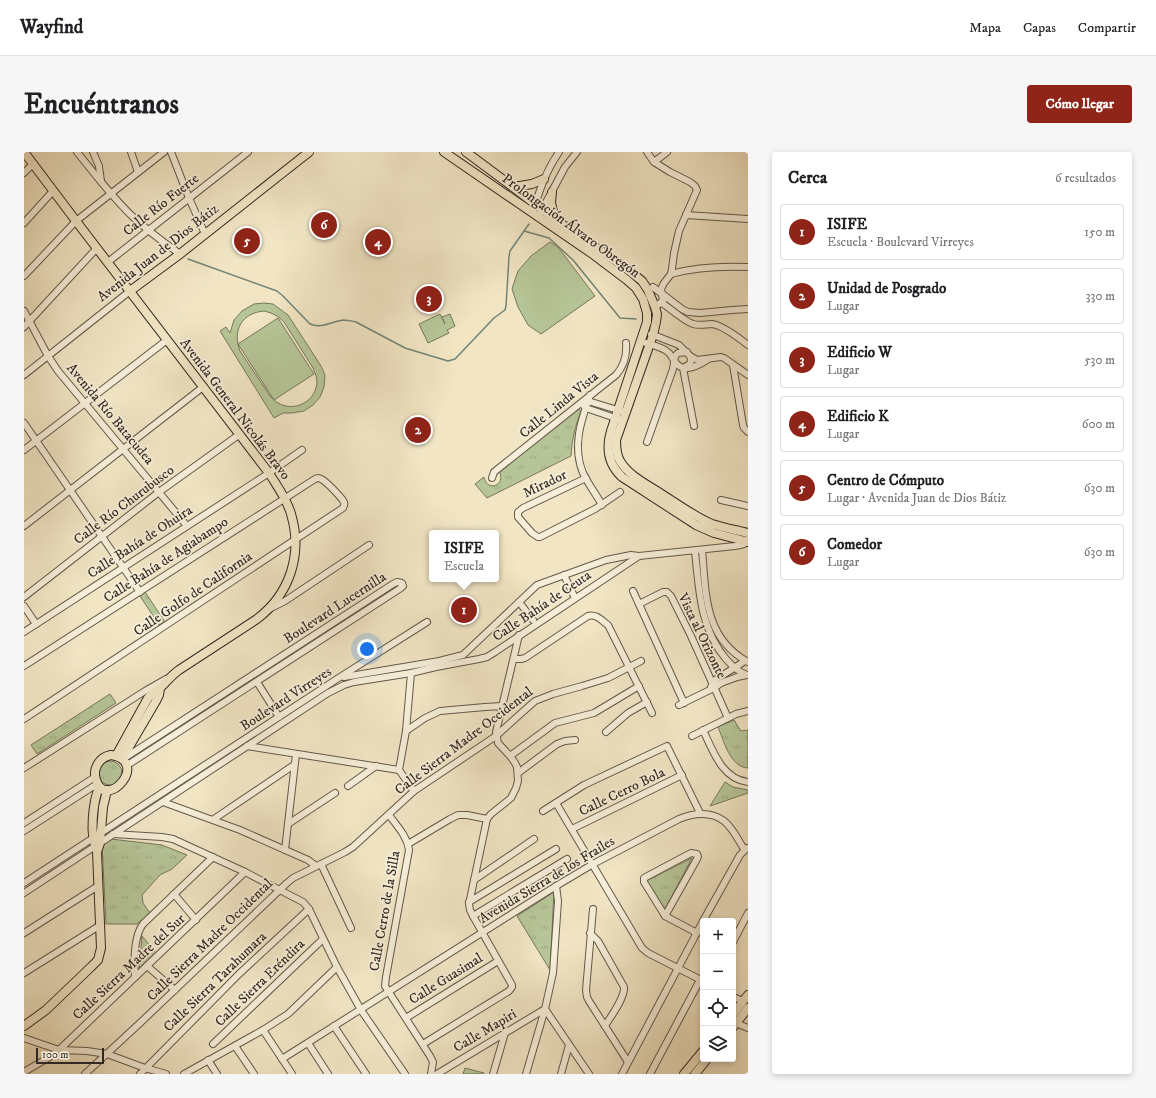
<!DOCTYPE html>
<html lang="es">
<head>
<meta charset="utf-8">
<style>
	:root { --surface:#fff; --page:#f6f6f6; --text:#202124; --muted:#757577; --line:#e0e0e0; --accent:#8f2418 }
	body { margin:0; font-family:"IM FELL DW Pica",serif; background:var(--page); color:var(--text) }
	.controls { position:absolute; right:12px; bottom:12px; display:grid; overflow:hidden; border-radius:4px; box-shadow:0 2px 6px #0003 }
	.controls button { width:36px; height:36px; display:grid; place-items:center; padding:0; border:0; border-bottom:1px solid var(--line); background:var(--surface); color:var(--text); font:20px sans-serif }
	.scale { position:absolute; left:12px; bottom:10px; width:68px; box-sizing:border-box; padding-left:4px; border:2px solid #342922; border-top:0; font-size:11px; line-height:14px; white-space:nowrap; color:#342922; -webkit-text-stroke:3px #f6eed9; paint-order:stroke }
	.you { position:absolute; left:343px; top:497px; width:14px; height:14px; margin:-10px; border:3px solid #fff; border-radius:50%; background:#1a73e8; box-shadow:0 0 0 6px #1a73e833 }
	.badge { display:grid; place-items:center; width:26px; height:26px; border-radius:50%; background:var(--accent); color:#fff; font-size:13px; font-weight:700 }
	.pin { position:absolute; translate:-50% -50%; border:2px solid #fff; box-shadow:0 1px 4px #0006 }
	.popup { position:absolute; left:405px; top:378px; width:70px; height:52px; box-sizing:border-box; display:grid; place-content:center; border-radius:4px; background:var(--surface); filter:drop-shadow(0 1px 3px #0005); font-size:13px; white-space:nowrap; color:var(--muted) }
	.popup b { font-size:15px; color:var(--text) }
	.popup::after { content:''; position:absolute; left:50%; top:100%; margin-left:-8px; border:8px solid transparent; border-top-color:var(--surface) }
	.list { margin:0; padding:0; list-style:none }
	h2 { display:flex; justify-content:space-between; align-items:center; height:52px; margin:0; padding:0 16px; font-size:17px }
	h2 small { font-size:13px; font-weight:400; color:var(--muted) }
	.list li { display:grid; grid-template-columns:26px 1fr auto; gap:12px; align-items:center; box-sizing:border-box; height:56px; margin:0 8px 8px; padding:0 8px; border:1px solid var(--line); border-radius:4px }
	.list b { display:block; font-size:15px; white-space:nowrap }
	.list p { margin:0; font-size:13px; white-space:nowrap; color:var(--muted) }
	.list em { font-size:13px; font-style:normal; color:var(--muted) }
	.icon { flex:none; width:22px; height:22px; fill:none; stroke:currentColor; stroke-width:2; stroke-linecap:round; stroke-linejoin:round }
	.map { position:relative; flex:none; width:724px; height:922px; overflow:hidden; border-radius:4px }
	header { display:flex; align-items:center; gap:24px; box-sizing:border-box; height:56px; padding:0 20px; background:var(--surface); border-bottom:1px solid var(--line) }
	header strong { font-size:19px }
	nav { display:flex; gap:22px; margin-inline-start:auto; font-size:14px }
	.intro { display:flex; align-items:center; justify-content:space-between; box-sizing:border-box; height:96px; padding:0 24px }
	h1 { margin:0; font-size:28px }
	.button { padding:10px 18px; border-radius:4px; background:var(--accent); color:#fff; font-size:14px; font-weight:700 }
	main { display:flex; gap:24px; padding:0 24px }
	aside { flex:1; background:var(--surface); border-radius:4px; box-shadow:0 2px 6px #0003 }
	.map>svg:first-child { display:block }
	.grass { fill:#b6c597; stroke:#75775c; fill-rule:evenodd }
	.park { fill:url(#park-tufts); stroke:#75775c }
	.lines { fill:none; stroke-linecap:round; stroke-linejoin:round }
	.stream { stroke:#728476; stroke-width:1.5 }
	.minor-casing { stroke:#63584a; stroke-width:8 }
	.major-casing { stroke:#342922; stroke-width:10 }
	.minor { stroke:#f6eed9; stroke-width:6 }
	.major { stroke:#f1e5c4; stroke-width:8 }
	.labels { text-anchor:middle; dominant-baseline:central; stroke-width:3.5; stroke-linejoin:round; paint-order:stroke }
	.street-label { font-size:14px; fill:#342922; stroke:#f6eed9 }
</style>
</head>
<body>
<header>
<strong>Wayfind</strong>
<nav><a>Mapa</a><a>Capas</a><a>Compartir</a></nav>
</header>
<div class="intro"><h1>Encuéntranos</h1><a class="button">Cómo llegar</a></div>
<main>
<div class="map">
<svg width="724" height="922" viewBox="0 0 724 922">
	<defs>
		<pattern id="park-tufts" width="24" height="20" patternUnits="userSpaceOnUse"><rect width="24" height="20" fill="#b6c597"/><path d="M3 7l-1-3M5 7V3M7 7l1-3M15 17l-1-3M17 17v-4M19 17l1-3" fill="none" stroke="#9da982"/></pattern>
	</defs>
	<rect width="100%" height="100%" fill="#f1e5c4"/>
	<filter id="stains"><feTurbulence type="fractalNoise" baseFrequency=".005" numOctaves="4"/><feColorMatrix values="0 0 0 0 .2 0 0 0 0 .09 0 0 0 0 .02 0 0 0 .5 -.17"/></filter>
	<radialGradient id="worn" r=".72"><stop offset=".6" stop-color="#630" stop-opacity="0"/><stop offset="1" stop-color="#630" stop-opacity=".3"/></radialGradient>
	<g class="grass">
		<polygon points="526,90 534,95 571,144 517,182 504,173 494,155 488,137 494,119 507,104"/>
		<path d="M240,151l9,1 15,11 33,51 4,9 -1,12 -4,10 -7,8 -9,6 -12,2h-9l-9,5 -54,-87 6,-4 4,6 4,-13 8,-9 12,-7zM240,159c9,2 14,5 20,11l29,46c2,5 4,9 4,15 -2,21 -27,31 -43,17l40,-26 -36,-56 -40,26 36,56 -4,-4 -30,-45c-8,-21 2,-38 24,-40z"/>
		<polygon points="416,162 421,172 418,165 426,162 431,174 423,178 425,181 404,191 395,172"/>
		<polygon points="441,916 460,921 460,922 439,922"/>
	</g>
	<g class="park">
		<path d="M554,257l3,2c-6,15 -9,29 -10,45l-84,42 -12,-14 9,-7c3,16 23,8 15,-6z"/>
		<polygon points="121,440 141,470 135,473 116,444"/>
		<polygon points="86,542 92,551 13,602 7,593"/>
		<path d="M710,568l7,11 7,-1v38c-18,-1 -24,-27 -30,-41z"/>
		<circle cx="86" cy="621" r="12"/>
		<polygon points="701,630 709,635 724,638 724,641 686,654"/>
		<polygon points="87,687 138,693 163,703 148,717 136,723 118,743 119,751 126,761 113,772 82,772 78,693"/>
		<polygon points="668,706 640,759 622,729"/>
		<polygon points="530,740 526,818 493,764"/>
		<polygon points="118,784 132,801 115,817"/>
	</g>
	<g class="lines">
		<g class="stream">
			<polyline points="500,79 525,86 549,108 596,166 612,167"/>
			<path d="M164,107l89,32 6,5 27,28c11,5 21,-2 33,-4 4,0 9,1 13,2l49,26 43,13 7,-2 39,-41 11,-8 1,-4 3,-49 1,-6 19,-27"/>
		</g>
		<g class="minor-casing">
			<g id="minor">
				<path d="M53,0c18,22 34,44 55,64 15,14 31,26 48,38"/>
				<polyline points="69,0 75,14 77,29"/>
				<polyline points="107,0 114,20"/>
				<polyline points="147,0 165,46 181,82"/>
				<polyline points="623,0 630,10 646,20 666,30 671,34 673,38 655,79 650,101 648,117 647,122 640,131 637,137 639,149 631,155"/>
				<polyline points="630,10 643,0"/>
				<polyline points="0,21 9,12"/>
				<path d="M507,60c6,-10 8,-21 13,-32 4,-10 9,-19 15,-28"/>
				<polyline points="517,60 541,15 553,0"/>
				<polyline points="662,63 724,67"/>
				<polyline points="0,71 29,39"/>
				<polyline points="84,110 224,0"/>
				<path d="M647,122c25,-7 51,-8 77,-7"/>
				<polyline points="0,124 52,69 140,0"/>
				<polyline points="629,135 658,157 664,160 676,161 708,158 724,157"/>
				<path d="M638,151c9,6 22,18 31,21 7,2 13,0 19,0 11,1 28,15 36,21"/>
				<polyline points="0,159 24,204 34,219 163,374"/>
				<polyline points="0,175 73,96"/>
				<polyline points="627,182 655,193 666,204 673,208 697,205 700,206 724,223"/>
				<path d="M622,191c7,2 17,4 23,10 3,3 4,7 7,10 8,10 22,3 31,-3"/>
				<path d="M666,204c3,7 -1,9 -7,12l11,58"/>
				<polyline points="709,213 719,273 720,276 724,280"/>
				<polyline points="0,223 106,139"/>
				<path d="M566,243c-9,26 -18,51 -7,78 5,11 13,21 19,32"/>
				<polyline points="561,249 564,249 597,259"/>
				<polyline points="560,254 562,256 594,267"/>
				<polyline points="0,271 116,440"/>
				<polyline points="623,290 649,217 651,204 654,201 663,200"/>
				<polyline points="0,298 143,188"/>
				<path d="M468,326l2,-6 122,-97c8,-9 11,-20 10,-32"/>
				<polyline points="562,326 499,356 494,360 494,365 508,381 514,385 516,385 571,357 596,340"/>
				<polyline points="697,348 724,354"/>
				<polyline points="0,374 179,235"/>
				<path d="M678,398c4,44 2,88 46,112"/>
				<path d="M671,399c4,38 5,78 31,108 6,7 13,14 22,16"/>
				<polyline points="540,423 551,446"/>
				<polyline points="609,439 660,551"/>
				<polyline points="0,445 135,340 216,282"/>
				<polyline points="495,450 509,468"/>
				<polyline points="615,452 639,440 643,440 647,444 667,484 704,566"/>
				<polyline points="0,454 12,472"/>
				<polyline points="245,457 261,449 345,393"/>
				<polyline points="0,480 245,321 278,298"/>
				<path d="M490,507h7l4,-1 63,-42c9,-2 13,4 20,9l44,88"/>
				<path d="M0,514l291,-187c3,-1 3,-2 6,0 5,2 20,18 23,23 1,3 0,3 -1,6l-319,211"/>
				<polyline points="320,525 415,509 439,503 513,433 582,408 607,403 615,404"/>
				<polyline points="233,530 255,565"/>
				<polyline points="687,535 691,528 721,509"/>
				<polyline points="655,553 690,536 697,531 713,525 723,523"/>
				<path d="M679,578c10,21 19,49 45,52"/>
				<polyline points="382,579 401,566 416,559 461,555 478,554"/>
				<polyline points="582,580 604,561 623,550"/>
				<polyline points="668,584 712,562 724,559"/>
				<polyline points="223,594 375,618"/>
				<polyline points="486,604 531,571 570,561 615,534"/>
				<polyline points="99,607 369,432 373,430 378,431 379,434 377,436 102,614"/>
				<polyline points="0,616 121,539 142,527"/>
				<polyline points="375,618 382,579 387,521"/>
				<polyline points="375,618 390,639"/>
				<polyline points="494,621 533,592 541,589 551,588"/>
				<polyline points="324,634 352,614"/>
				<polyline points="139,650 216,678 284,708 292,714"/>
				<polyline points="532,651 618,796 624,801 679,829"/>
				<polyline points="519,659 560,633 643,594 676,661"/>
				<path d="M365,663c8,11 18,21 20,35l-23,127 -1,9 45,70 3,6 -2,12"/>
				<polyline points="190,667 270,613"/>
				<polyline points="0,671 71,625"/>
				<polyline points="264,672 311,641"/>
				<polyline points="548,677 658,623"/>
				<polyline points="0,679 73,632"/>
				<polyline points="89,682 138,685 149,687 221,720 279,750 285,757 313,815 337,858 381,922"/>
				<polyline points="384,692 426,667 434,663 443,663 463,667"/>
				<polyline points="261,698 272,602"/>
				<polygon points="667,701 673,702 674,704 673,707 641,764 620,730 620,726"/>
				<polyline points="297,712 327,776"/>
				<polyline points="450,728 510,687"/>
				<polyline points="0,731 316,525 403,470"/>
				<path d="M0,741l304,-200 16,-8 10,-3 57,-9 25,-6 43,-8 8,-2 8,-5 144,-96 96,-10c5,-1 11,-1 13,-6"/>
				<polyline points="150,742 172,768"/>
				<polyline points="445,750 532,697"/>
				<polyline points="569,757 562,838 563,845 565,849 604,910"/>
				<polyline points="449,764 543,707"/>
				<polyline points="641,764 673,781"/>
				<polyline points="679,769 716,703 723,696"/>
				<polyline points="0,781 74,734"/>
				<path d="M566,781l8,8 26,46c1,11 -13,29 -19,39"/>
				<polyline points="709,790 724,761"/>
				<polyline points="123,814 151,838"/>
				<polyline points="0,821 75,774"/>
				<path d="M111,825c-1,-15 -1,-41 8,-53l70,-67"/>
				<polyline points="709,845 719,849"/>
				<polyline points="521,857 565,922"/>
				<polyline points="382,866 474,809"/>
				<polyline points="712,871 724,876"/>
				<polyline points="310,874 342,922"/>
				<polyline points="239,878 268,922"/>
				<polyline points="0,886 35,898 63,899 83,902 121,916 142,922"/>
				<polyline points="284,891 304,922"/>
				<polyline points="189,892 299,787"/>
				<polyline points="399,892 485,839 488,835 488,833 449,764 446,758 445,752 463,667 467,662 487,646 492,636 494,629 493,615 491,611 487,605 474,591 472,580 495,483"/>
				<polyline points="211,894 230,922"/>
				<path d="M258,907l274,-173 37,-22 86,-45c14,-6 32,-8 45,2 9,7 14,19 20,28"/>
				<polyline points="184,908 193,922"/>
				<polyline points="0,920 24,906 35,898 221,720"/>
				<polyline points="61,922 116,871 263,731 269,726 321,700 329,695 390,639 472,584 493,565 511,549 529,542 558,534 584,526 617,509"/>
				<polyline points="116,922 215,822 285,757"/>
				<polyline points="160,922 239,878 264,862 313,815"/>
				<polyline points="413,922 521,857"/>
				<polyline points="469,922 481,881"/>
				<polyline points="502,922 521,857 529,821 534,749 532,734"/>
				<polyline points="537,922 545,893"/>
				<polyline points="598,922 679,769"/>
				<polyline points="626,922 676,828"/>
			</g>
		</g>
		<g class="major-casing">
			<g id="major">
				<path d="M0,0l52,69 193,252c8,13 18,26 22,41 12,40 -1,80 -34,105l-78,51c-7,5 -12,11 -18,17 -4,4 -9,6 -13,11l-32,58"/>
				<path d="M420,0l150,103 33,25 9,8 7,11 4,14v9l-36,109c-5,17 -3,33 11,46l74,48 18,8 34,9"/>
				<path d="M442,0l47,35 43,33 71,49 15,12 6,9 7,17 2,7 -1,8 -3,13 -37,105c0,7 0,14 4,21 8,14 26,23 40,32 16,10 35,24 52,31 12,4 24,6 36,9"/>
				<polyline points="489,35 508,32 520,27"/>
				<polyline points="528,40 527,51 531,68"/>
				<polyline points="106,139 156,102 285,0"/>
				<path d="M87,603c40,6 -5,57 -15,25 -4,-12 4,-23 15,-25z"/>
				<polyline points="98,607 132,549 135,543 136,536"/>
				<path d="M73,699c-8,-16 -4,-49 2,-64"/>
				<polyline points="709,862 724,843"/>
				<polyline points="0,874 22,858 67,815 74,808 77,796 73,700 76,691 79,655 83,638"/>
				<polyline points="709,875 724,856"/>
				<polyline points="660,922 679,899"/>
				<polyline points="671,922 683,907"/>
			</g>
		</g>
		<use href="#minor" class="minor"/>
		<use href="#major" class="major"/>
	</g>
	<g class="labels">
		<g class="street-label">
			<text transform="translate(137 53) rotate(-38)">Calle Río Fuerte</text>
			<text transform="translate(547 74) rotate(36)">Prolongación Álvaro Obregón</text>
			<text transform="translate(134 101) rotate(-38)">Avenida Juan de Dios Bátiz</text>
			<text transform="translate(535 253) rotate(-39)">Calle Linda Vista</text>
			<text transform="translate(211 257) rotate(53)">Avenida General Nicolás Bravo</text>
			<text transform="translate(86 262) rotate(50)">Avenida Río Batacudea</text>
			<text transform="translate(521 332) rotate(-26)">Mirador</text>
			<text transform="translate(100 353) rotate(-37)">Calle Río Churubusco</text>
			<text transform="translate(116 390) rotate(-33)">Calle Bahía de Ohuira</text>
			<text transform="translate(142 408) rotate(-33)">Calle Bahía de Agiabampo</text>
			<text transform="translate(169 442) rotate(-34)">Calle Golfo de California</text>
			<text transform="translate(518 454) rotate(-34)">Calle Bahía de Ceuta</text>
			<text transform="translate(311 456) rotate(-33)">Boulevard Lucernilla</text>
			<text transform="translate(678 484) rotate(64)">Vista al Orizonte</text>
			<text transform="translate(262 547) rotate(-33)">Boulevard Virreyes</text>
			<text transform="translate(440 589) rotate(-37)">Calle Sierra Madre Occidental</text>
			<text transform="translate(598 640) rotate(-26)">Calle Cerro Bola</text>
			<text transform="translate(523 728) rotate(-31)">Avenida Sierra de los Frailes</text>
			<text transform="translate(361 759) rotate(-80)">Calle Cerro de la Silla</text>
			<text transform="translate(186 788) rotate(-44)">Calle Sierra Madre Occidental</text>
			<text transform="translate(105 815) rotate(-43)">Calle Sierra Madre del Sur</text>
			<text transform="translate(422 827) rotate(-32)">Calle Guasimal</text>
			<text transform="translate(191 830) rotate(-44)">Calle Sierra Tarahumara</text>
			<text transform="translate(236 831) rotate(-44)">Calle Sierra Eréndira</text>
			<text transform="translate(461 879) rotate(-31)">Calle Mapiri</text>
		</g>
	</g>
	<rect width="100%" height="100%" filter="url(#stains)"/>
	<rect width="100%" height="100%" fill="url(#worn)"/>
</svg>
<div class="controls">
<button>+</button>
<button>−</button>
<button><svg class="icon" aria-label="locate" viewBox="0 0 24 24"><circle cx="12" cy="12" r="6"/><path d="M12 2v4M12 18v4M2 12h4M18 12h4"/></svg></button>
<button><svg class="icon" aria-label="layers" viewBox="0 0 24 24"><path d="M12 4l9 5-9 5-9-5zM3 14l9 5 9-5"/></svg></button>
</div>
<div class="scale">100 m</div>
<div class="you"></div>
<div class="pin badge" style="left:440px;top:458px">1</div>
<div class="popup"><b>ISIFE</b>Escuela</div>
<div class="pin badge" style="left:394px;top:278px">2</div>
<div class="pin badge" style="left:405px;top:147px">3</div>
<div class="pin badge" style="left:354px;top:90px">4</div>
<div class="pin badge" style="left:223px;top:89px">5</div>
<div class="pin badge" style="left:300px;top:73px">6</div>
</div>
<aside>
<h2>Cerca<small>6 resultados</small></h2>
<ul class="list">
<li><span class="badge">1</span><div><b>ISIFE</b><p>Escuela · Boulevard Virreyes</p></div><em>150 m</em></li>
<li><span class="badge">2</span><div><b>Unidad de Posgrado</b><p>Lugar</p></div><em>330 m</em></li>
<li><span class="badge">3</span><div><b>Edificio W</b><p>Lugar</p></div><em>530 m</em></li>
<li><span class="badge">4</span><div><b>Edificio K</b><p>Lugar</p></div><em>600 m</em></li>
<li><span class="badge">5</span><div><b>Centro de Cómputo</b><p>Lugar · Avenida Juan de Dios Bátiz</p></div><em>630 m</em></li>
<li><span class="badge">6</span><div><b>Comedor</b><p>Lugar</p></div><em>630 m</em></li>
</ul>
</aside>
</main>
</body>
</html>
